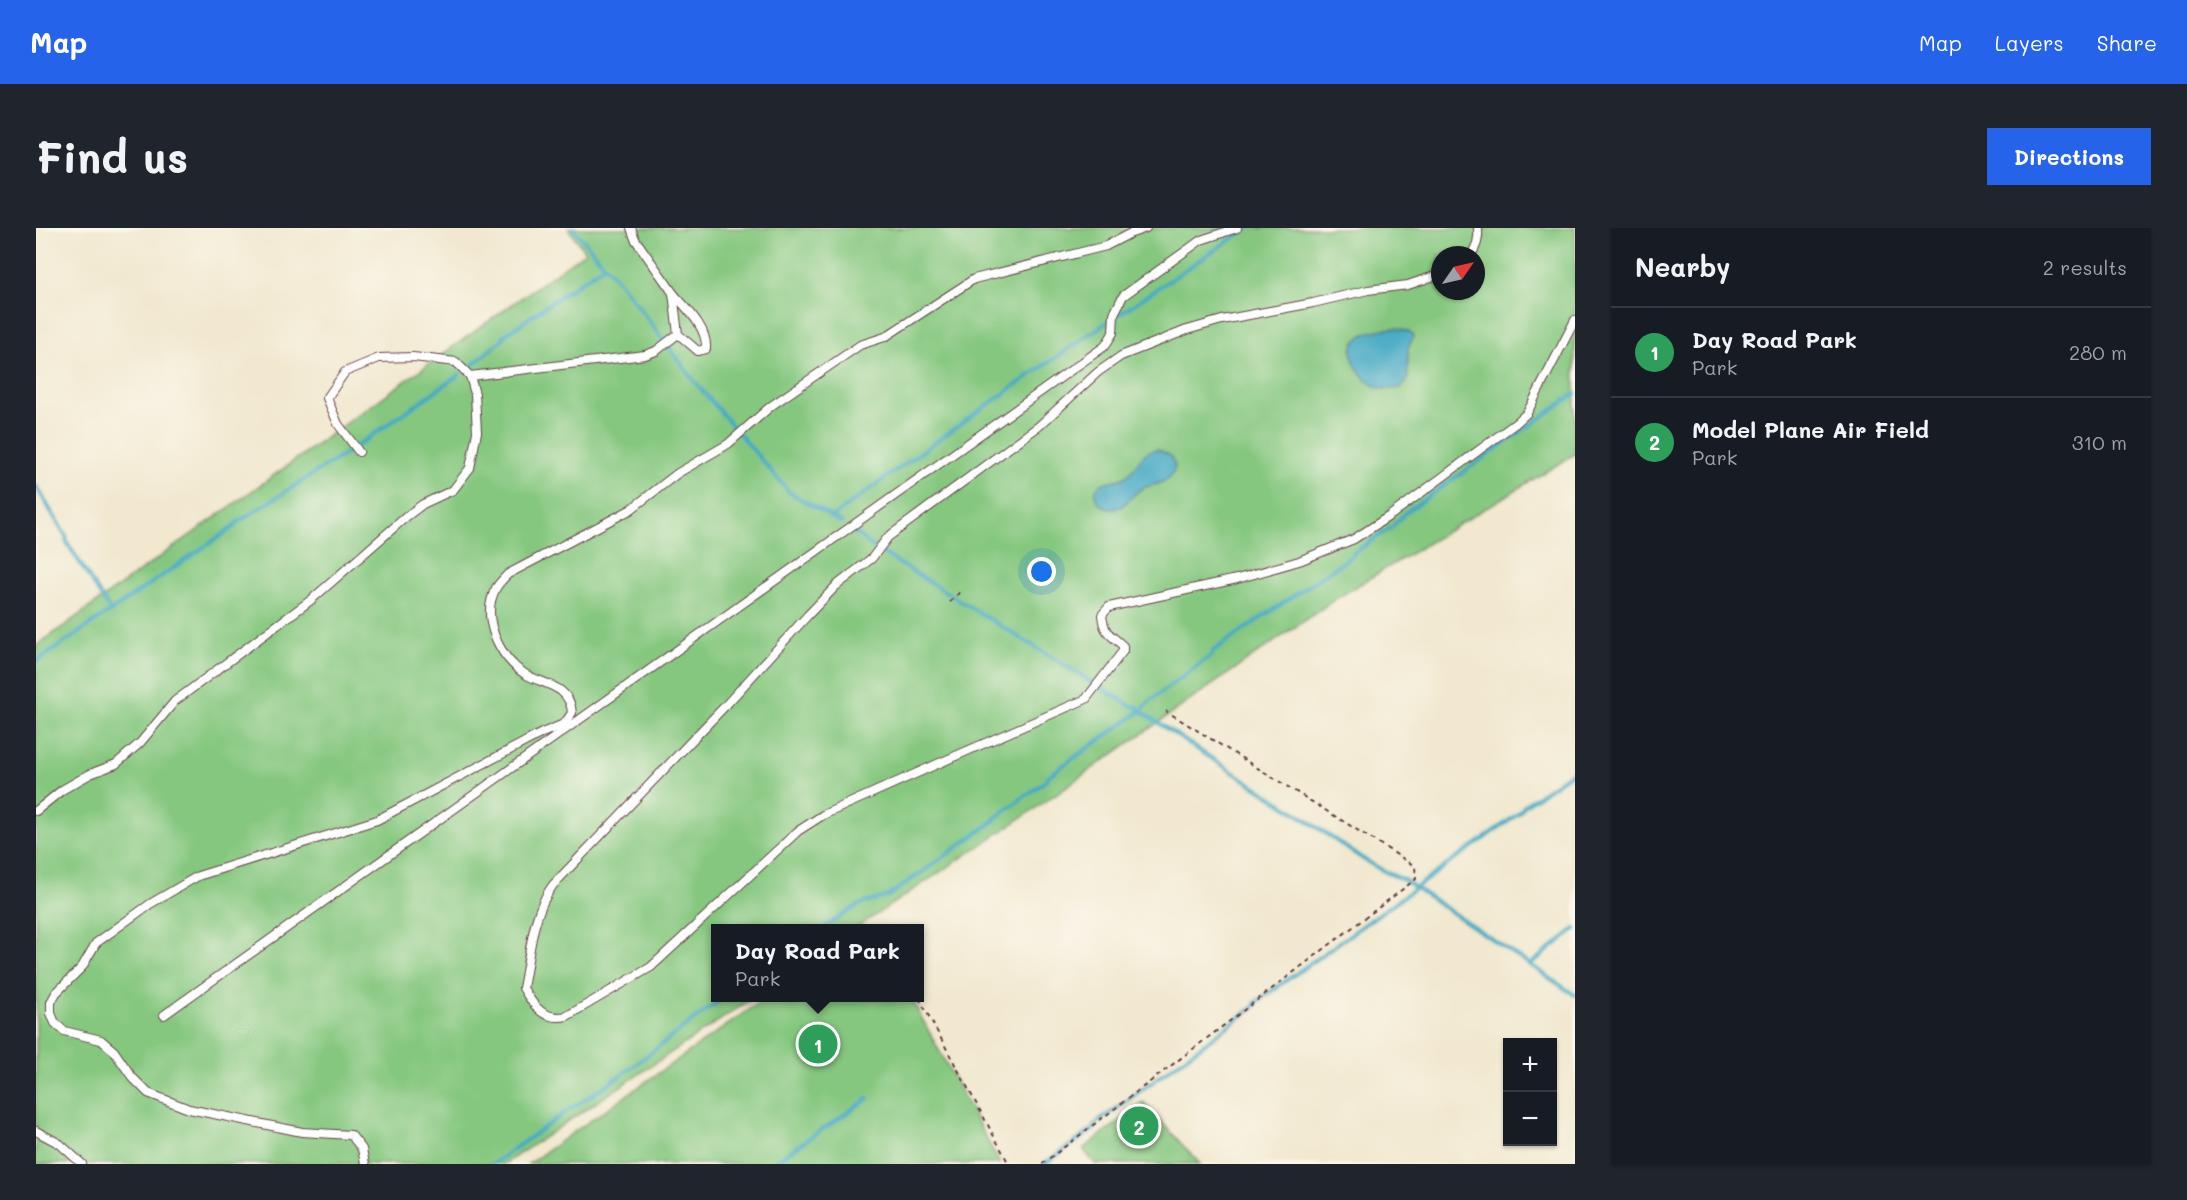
<!DOCTYPE html>
<html lang="en">
<head>
<meta charset="utf-8">
<style>
	:root { --surface:#171b24; --page:#20242c; --text:#f1f3f6; --muted:#9ea1a6; --line:#363941; --accent:#2563eb }
	body { margin:0; font-family:Mali,sans-serif; background:var(--page); color:var(--text) }
	.controls { position:absolute; right:18px; bottom:18px; display:grid; overflow:hidden; border-radius:0px; box-shadow:0 2px 4px #0004 }
	.controls button { width:54px; height:54px; display:grid; place-items:center; padding:0; border:0; border-bottom:2px solid var(--line); background:var(--surface); color:var(--text); font:30px sans-serif }
	.compass { position:absolute; left:1395px; top:18px; width:54px; height:54px; border-radius:50%; background:var(--surface); box-shadow:0 2px 4px #0004; rotate:56deg }
	.you { position:absolute; left:1006px; top:344px; width:21px; height:21px; margin:-15px; border:4px solid #fff; border-radius:50%; background:#1a73e8; box-shadow:0 0 0 9px #1a73e833 }
	.badge { display:grid; place-items:center; width:39px; height:39px; border-radius:50%; background:var(--accent); color:#fff; font-size:20px; font-weight:700 }
	.pin { position:absolute; translate:-50% -50%; border:3px solid #fff; box-shadow:0 2px 6px #0006 }
	.popup { position:absolute; left:675px; top:696px; width:213px; height:78px; box-sizing:border-box; display:grid; place-content:center; border-radius:0px; background:var(--surface); filter:drop-shadow(0 2px 4px #0005); font-size:20px; white-space:nowrap; color:var(--muted) }
	.popup b { font-size:22px; color:var(--text) }
	.popup::after { content:''; position:absolute; left:50%; top:100%; margin-left:-12px; border:12px solid transparent; border-top-color:var(--surface) }
	.list { margin:0; padding:0; list-style:none }
	h2 { display:flex; justify-content:space-between; align-items:center; height:78px; margin:0; padding:0 24px; font-size:26px }
	h2 small { font-size:20px; font-weight:400; color:var(--muted) }
	.list li { display:grid; grid-template-columns:39px 1fr auto; gap:18px; align-items:center; box-sizing:border-box; height:90px; padding:0 24px; border-top:2px solid var(--line) }
	.list b { display:block; font-size:22px; white-space:nowrap }
	.list p { margin:0; font-size:20px; white-space:nowrap; color:var(--muted) }
	.list em { font-size:20px; font-style:normal; color:var(--muted) }
	.map { position:relative; flex:none; width:1539px; height:936px; overflow:hidden; border-radius:0px }
	header { display:flex; align-items:center; gap:36px; box-sizing:border-box; height:84px; padding:0 30px; background:var(--accent); color:#fff }
	header strong { font-size:28px }
	nav { display:flex; gap:33px; margin-inline-start:auto; font-size:21px }
	.intro { display:flex; align-items:center; justify-content:space-between; box-sizing:border-box; height:144px; padding:0 36px }
	h1 { margin:0; font-size:42px }
	.button { padding:15px 27px; border-radius:0px; background:var(--accent); color:#fff; font-size:21px; font-weight:700 }
	main { display:flex; gap:36px; padding:0 36px }
	aside { flex:1; background:var(--surface); border-radius:0px; box-shadow:0 2px 4px #0004 }
	.map>svg:first-child { display:block }
	.green { fill:#85c77f; stroke:#687355; stroke-width:1.5; fill-rule:evenodd }
	.water { fill:#44a9c4; stroke:#476478; stroke-width:1.5 }
	.lines { fill:none; stroke-linecap:round; stroke-linejoin:round }
	.stream { stroke:#44a9c4; stroke-width:4 }
	.lane-casing { stroke:#633d44; stroke-width:10 }
	.path { stroke:#633d44; stroke-width:2; stroke-dasharray:4.5 4.5; stroke-linecap:butt }
	.lane { stroke:#fff; stroke-width:8 }
</style>
</head>
<body>
<header>
<strong>Map</strong>
<nav><a>Map</a><a>Layers</a><a>Share</a></nav>
</header>
<div class="intro"><h1>Find us</h1><a class="button">Directions</a></div>
<main>
<div class="map">
<svg width="1539" height="936" viewBox="0 0 1539 936">
	<rect width="100%" height="100%" fill="#fbf7ec"/>
	<filter id="ink" filterUnits="userSpaceOnUse"><feTurbulence type="fractalNoise" baseFrequency=".0167" numOctaves="2"/><feDisplacementMap in="SourceGraphic" scale="12" xChannelSelector="R" yChannelSelector="G"/><feConvolveMatrix kernelMatrix="1 2 1 2 8 2 1 2 1" color-interpolation-filters="sRGB"/></filter>
	<filter id="wash" filterUnits="userSpaceOnUse"><feTurbulence type="fractalNoise" baseFrequency=".008" numOctaves="4" result="noise"/><feDisplacementMap in="SourceGraphic" scale="24" xChannelSelector="R" yChannelSelector="G"/><feGaussianBlur stdDeviation="1.35" result="paint"/><feColorMatrix in="noise" values="0 0 0 0 0 0 0 0 0 0 0 0 0 0 0 0 0 1.4 0 .05"/><feComposite in="paint" operator="in"/></filter>
	<g filter="url(#wash)">
		<rect width="100%" height="100%" fill="#f1e8cf"/>
		<g class="green">
			<path d="M532,0h1007v226l-238,144 -323,225 -158,105h-140v70h37l-249,166h-468v-518l549,-394zM1404,27h36v36h-36z"/>
			<polygon points="730,770 875,770 964,936 492,936"/>
			<polygon points="1108,875 1164,936 1059,936 1047,921"/>
		</g>
		<g class="water">
			<path d="M1361,100l12,4 4,4 -5,14v30l-7,8c-8,1 -16,2 -24,-1 -15,-6 -34,-33 -20,-47 9,-10 27,-11 40,-12z"/>
			<path d="M1121,221l14,7 4,10c-1,5 -2,9 -6,12 -7,7 -17,6 -26,10 -9,4 -15,16 -25,20 -11,5 -29,-8 -21,-20 6,-8 17,-6 26,-10 16,-8 13,-25 34,-29z"/>
		</g>
		<g class="lines">
			<g class="stream">
				<polyline points="537,0 590,62 659,154 753,264 806,295"/>
				<polyline points="434,139 468,110 467,108 569,37"/>
				<polyline points="0,258 31,310 30,313 75,384"/>
				<path d="M795,290c136,-101 276,-197 417,-290"/>
				<path d="M818,304l19,15 256,158 9,2 3,4c51,36 105,69 157,103 31,21 72,54 106,66l171,115"/>
				<polyline points="0,434 199,298 199,296 315,222 424,146"/>
				<polyline points="787,700 823,677 852,668 958,593 958,591 1011,552 1012,548 1105,483 1115,472 1176,427 1177,423 1317,327 1317,325 1355,300 1370,284 1539,166"/>
				<polyline points="1495,736 1539,701"/>
				<polyline points="457,936 531,883 577,853 578,850 580,851 687,770"/>
				<polyline points="735,936 833,870"/>
				<polyline points="1008,936 1059,900 1058,897 1219,778 1219,775 1482,586 1489,577 1539,542"/>
			</g>
		</g>
	</g>
	<g filter="url(#ink)">
		<g class="lines">
			<g class="lane-casing">
				<g id="lane">
					<polyline points="595,0 599,11 637,65"/>
					<path d="M1434,27c7,-7 9,-18 8,-27"/>
					<path d="M1404,46l-32,11 -40,5 -55,13 -91,17 -35,10 -66,26 -23,16 -59,54 -151,111 -16,21 -36,28 -28,29 -83,91 -172,179c-21,28 -23,69 -30,103 11,19 21,33 44,28l84,-49 147,-136 25,-16 112,-50 151,-66 37,-48v-5c-12,-12 -19,-11 -21,-31l7,-8 128,-28 62,-18 55,-22 37,-24 125,-92 11,-10 48,-93"/>
					<path d="M434,148l175,-21 11,-4 22,-17 -5,-41c13,15 35,35 33,56l-8,2 -20,-17"/>
					<polyline points="0,583 26,562 54,546 80,536 104,515 139,473 275,372 371,288 387,276 417,262 434,240 441,204 439,166 434,148 420,134 377,129 343,130 309,144 291,170 302,196 323,224"/>
					<polyline points="128,787 1069,118 1077,105 1078,86 1087,68 1165,12 1201,0"/>
					<polyline points="0,903 24,916 46,936"/>
					<path d="M329,936l-3,-15 -11,-14 -49,-3 -113,-23 -41,-16 -16,-16 -18,-26 -13,-11 -37,-9 -9,-8 -4,-10v-11l5,-9 26,-26 14,-24 54,-39 48,-28 179,-56 165,-87 22,-9 8,-11c-2,-28 -28,-28 -47,-39 -26,-16 -45,-57 -29,-86 3,-5 8,-10 12,-14l122,-64 48,-37 50,-29 43,-38 89,-61 25,-8 89,-58 132,-33 23,-12 17,-6"/>
				</g>
			</g>
			<g class="path">
				<polyline points="914,374 926,362"/>
				<polyline points="883,770 973,936"/>
				<polyline points="1006,936 1380,651 1379,638 1130,483"/>
			</g>
			<use href="#lane" class="lane"/>
		</g>
	</g>
</svg>
<div class="controls">
<button>+</button>
<button>−</button>
</div>
<svg class="compass" viewBox="-18 -18 36 36"><path d="M0-13l5 13h-10z" fill="#e53935"/><path d="M0 13l5-13h-10z" fill="#9ea1a6"/></svg>
<div class="you"></div>
<div class="pin badge" style="left:782px;top:816px;background:#2e9e5b">1</div>
<div class="popup"><b>Day Road Park</b>Park</div>
<div class="pin badge" style="left:1103px;top:898px;background:#2e9e5b">2</div>
</div>
<aside>
<h2>Nearby<small>2 results</small></h2>
<ul class="list">
<li><span class="badge" style="background:#2e9e5b">1</span><div><b>Day Road Park</b><p>Park</p></div><em>280 m</em></li>
<li><span class="badge" style="background:#2e9e5b">2</span><div><b>Model Plane Air Field</b><p>Park</p></div><em>310 m</em></li>
</ul>
</aside>
</main>
</body>
</html>
